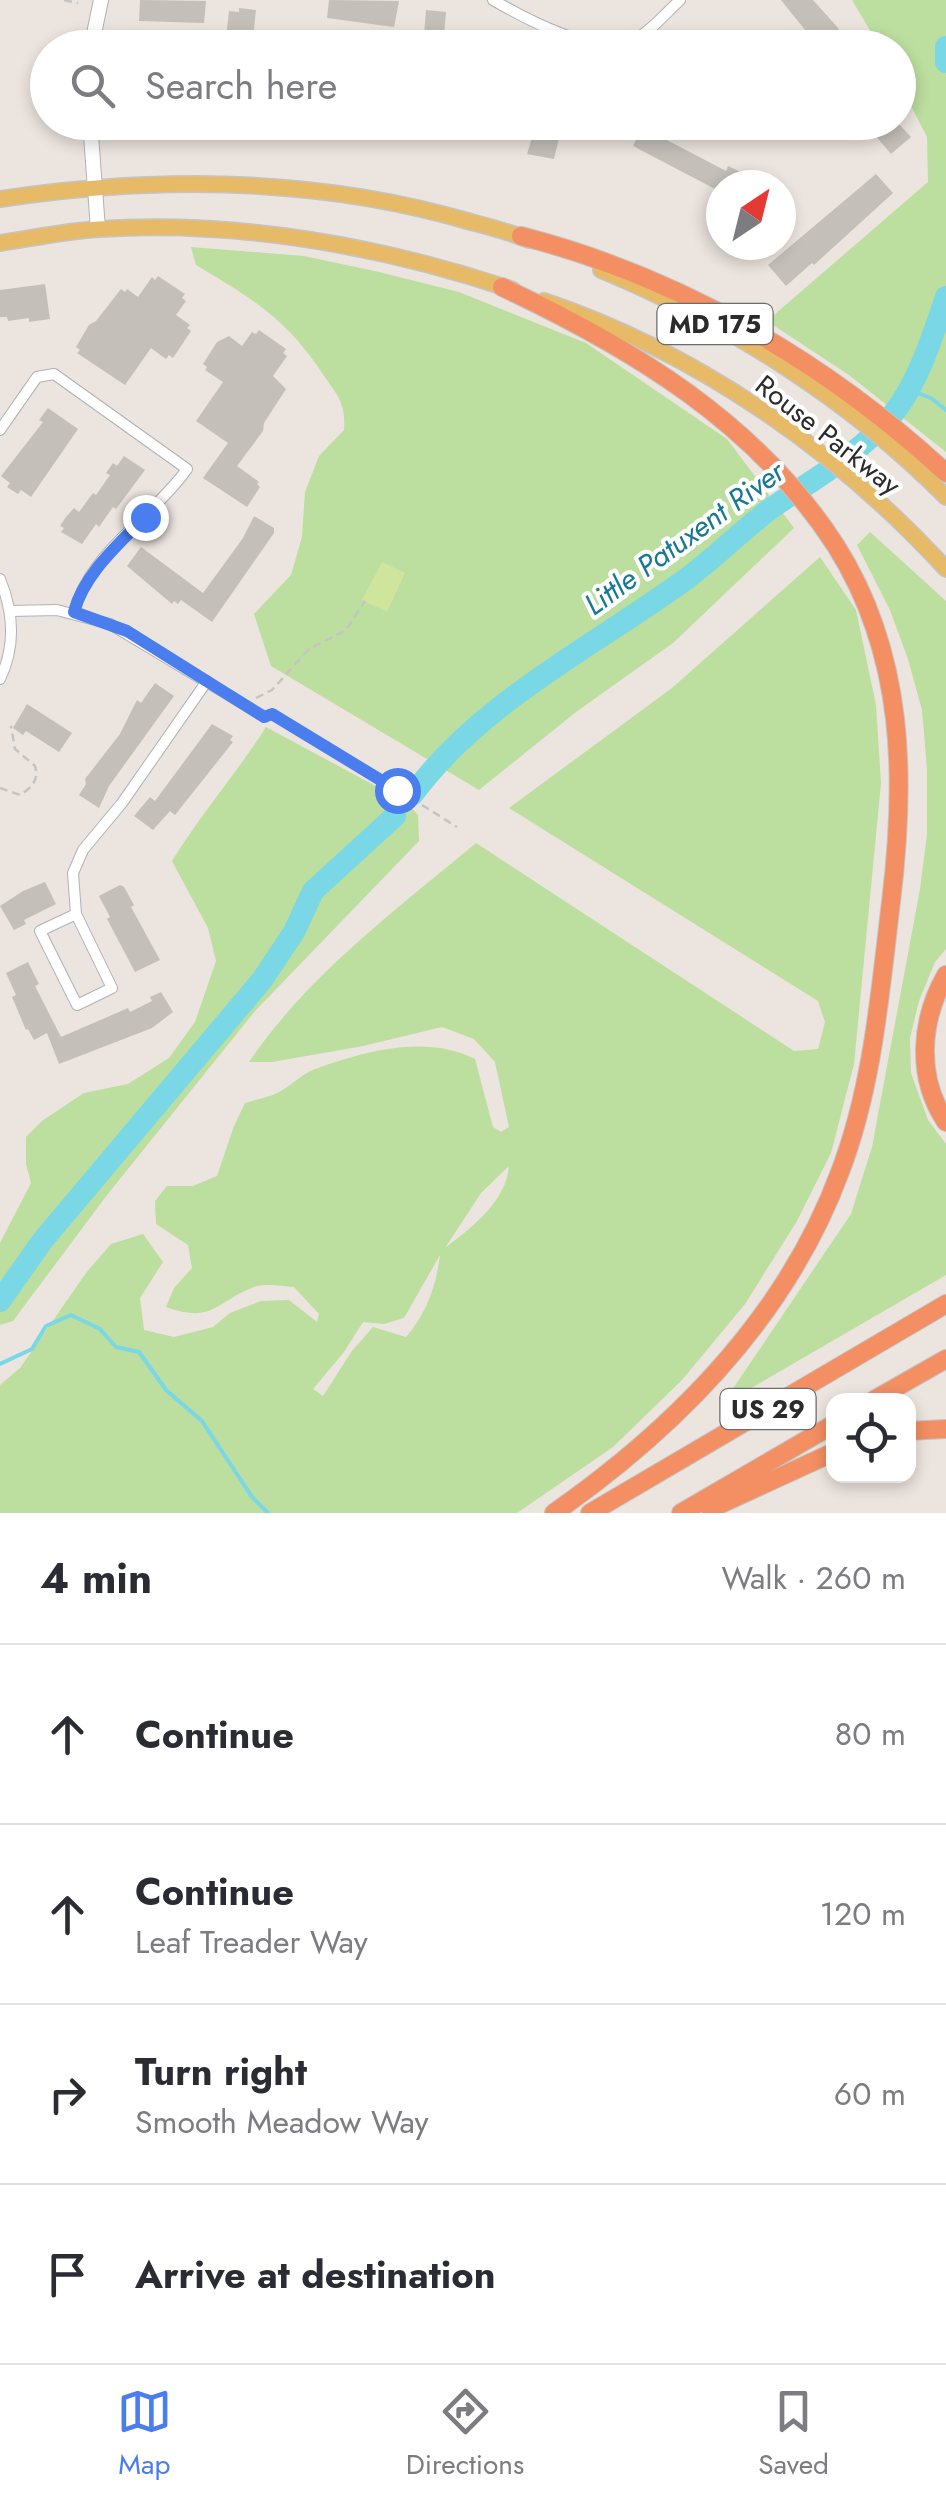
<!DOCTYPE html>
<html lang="en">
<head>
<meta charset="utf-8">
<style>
	:root { --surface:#fff; --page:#f2f2f3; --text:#2b2b33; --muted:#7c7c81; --line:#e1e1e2; --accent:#4a7ded }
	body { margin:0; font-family:Jost,sans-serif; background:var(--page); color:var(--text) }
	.controls { position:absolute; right:30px; bottom:30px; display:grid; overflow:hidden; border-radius:20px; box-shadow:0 5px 15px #0003 }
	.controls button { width:90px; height:90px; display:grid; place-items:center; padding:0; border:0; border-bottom:2px solid var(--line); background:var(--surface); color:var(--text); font:50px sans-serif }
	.compass { position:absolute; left:706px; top:170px; width:90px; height:90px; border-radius:50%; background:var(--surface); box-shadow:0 5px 15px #0003; rotate:35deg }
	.stop { position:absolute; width:30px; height:30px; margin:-22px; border:8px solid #4a7ded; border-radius:50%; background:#fff }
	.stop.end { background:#4a7ded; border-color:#fff; box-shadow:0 2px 10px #0008 }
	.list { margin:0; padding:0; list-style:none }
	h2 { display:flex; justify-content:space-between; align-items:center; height:130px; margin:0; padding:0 40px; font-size:42px }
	h2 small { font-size:32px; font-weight:400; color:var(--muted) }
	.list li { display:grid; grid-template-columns:65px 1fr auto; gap:30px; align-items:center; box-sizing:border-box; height:180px; padding:0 40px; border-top:2px solid var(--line) }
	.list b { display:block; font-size:38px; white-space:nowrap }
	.list p { margin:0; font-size:32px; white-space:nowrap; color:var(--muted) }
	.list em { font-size:32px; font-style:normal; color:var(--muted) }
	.icon { flex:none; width:55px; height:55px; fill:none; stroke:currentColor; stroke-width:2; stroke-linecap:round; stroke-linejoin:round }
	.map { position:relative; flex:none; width:946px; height:1513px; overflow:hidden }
	.search { position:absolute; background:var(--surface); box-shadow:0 5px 15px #0003; left:30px; right:30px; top:30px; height:110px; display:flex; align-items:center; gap:25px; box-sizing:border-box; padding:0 35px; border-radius:55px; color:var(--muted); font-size:38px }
	.sheet { height:850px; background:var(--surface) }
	nav { display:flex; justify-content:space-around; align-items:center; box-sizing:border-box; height:140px; border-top:2px solid var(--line); background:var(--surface); font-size:28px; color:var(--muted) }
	nav a { display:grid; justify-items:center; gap:5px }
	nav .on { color:var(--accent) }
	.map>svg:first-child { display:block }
	.green { fill:#bcde9f; fill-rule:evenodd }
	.pitch { fill:#cfe59b }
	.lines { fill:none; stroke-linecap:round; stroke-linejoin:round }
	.stream { stroke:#79d7e6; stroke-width:4 }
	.river { stroke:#79d7e6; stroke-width:22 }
	.building { fill:#c5bfba }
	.street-casing { stroke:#afb2bb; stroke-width:12 }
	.secondary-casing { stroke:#afb2bb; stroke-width:16 }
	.primary-casing { stroke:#c4c4c4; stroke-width:18 }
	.highway-casing { stroke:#c4c4c4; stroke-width:20 }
	.path { stroke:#c4c4c4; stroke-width:2.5; stroke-dasharray:8 5; stroke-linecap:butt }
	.street { stroke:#fff; stroke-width:10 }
	.secondary { stroke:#fff; stroke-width:14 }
	.primary { stroke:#e7ba68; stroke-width:15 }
	.highway { stroke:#f38f62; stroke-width:18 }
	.route { stroke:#4a7ded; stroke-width:12 }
	.labels { text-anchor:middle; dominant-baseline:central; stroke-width:8; stroke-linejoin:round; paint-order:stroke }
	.shield { fill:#fff; stroke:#6b6b6b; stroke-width:2.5 }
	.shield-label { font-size:25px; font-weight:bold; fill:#2b2b2b }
	.street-label { font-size:28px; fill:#2b2b2b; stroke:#fff }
	.water-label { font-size:30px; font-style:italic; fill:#177893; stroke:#fff }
</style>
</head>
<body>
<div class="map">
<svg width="946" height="1513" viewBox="0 0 946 1513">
	<rect width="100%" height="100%" fill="#ece4de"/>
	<g class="green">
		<polygon points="852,0 946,0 946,452 849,375 767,321 928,182 927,137 899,83 898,48 880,47"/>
		<path d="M191,247l113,9 75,16 80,20 127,51 141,96 67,89 -121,115 -97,69 -97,78 -208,-124 -17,-52 37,-39 11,-38 3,-45 14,-36 25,-26c2,-28 -7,-35 -22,-57 -36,-55 -71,-75 -126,-108z"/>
		<polygon points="870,532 946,601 946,949 935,962 919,1001 910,1038 911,1073 928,1120 946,1144 946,1275 741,1394 732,1390 851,1214 872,1147 920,889 927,835 927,769 922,710 908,659 890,610 857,545"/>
		<path d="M820,557l36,53 20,95 5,78 -27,281 -23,89 -34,68 -52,83 -63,76 -69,67 -96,66h-517v-128l20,-17 66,-95 25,-29 32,-10 20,28 -23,36 4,32 30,7 39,-10 17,-14 31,-12 28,-1 28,22 2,-8 -25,-27c-12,-1 -29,-4 -40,0 -39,15 -41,37 -88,20l8,-19 18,-20 -4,-23 -32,-21 -1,-23 12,-15h26l24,-10 17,-50 11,-23c10,-3 21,-5 30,-9 14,-6 25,-19 40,-25 50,-18 111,-35 160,-10l18,68 8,5 8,-5 -14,-65 -21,-23 -32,-12 -79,19 -91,16h-23c59,-87 147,-152 227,-219l318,208 24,-2 7,-27 -7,-21 -309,-193 163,-120zM509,1166c-3,36 -37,61 -64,82l36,-55zM440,1255c-4,31 -13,58 -34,82l-33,-10 -21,24 -29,45 -10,-7 31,-37 19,-30 21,2 20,-6z"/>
		<path d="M266,727l141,76 11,12 1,26 -164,170 -148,184 -94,126 -13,4v-82l31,-60 -5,-19v-27l16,-16 42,-28 44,-9 41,-26 26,-36 21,-61 -8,-33 -36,-67c29,-47 64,-87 94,-134z"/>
	</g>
	<polygon class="pitch" points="382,562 405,573 387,612 362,600"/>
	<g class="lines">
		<g class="stream">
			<polyline points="907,389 931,398 946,410"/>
			<polyline points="0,1364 32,1349 46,1326 71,1315 100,1329 116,1347 139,1352 166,1390 202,1421 252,1497 268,1513"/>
		</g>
		<g class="river">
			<polyline points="946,47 946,62"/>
			<path d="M413,794c69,-93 180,-147 273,-215 30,-22 57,-50 87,-72 42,-29 87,-53 120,-93 25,-31 40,-79 53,-117"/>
			<polyline points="0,1301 43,1240 262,980 294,932 313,891 395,816"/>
		</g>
	</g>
	<g class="building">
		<polygon points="140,0 206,1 204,23 139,21"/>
		<polygon points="329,0 399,1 394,27 327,18"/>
		<polygon points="781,0 813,0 839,29 818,46"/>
		<polygon points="239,8 256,10 252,48 225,48 229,11 239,12"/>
		<polygon points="426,10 446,12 443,48 423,48"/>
		<polygon points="537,122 563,122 554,159 527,154"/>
		<polygon points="864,122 897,122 911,137 891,154"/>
		<polygon points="642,127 726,171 728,166 749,176 745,185 719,185 717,190 633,146"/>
		<polygon points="876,174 893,193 814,265 812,263 786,286 768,265"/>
		<polygon points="158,276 185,294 182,298 186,301 176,315 190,325 187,328 191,331 173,358 169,355 166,359 151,348 125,385 77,353 80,350 76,347 89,325 96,321 121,289 125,292 127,289 138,297 152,277 155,280"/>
		<polygon points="45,284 50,319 29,322 29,318 8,321 7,317 0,317 0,290"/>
		<polygon points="259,330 286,349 283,353 287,356 273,376 286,389 264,423 263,431 237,466 259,482 257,484 260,487 247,507 203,478 228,443 196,421 223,382 205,370 207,367 203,364 217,342 229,336 242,346 252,332 256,334"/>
		<polygon points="48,408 78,429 31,497 21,490 18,494 7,487 10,483 1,476 43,422 39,420"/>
		<polygon points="124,456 145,470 116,509 113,507 99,527 96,524 82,544 61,532 64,528 60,526 66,517 74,508 79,512 93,493 96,495 110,475 106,473 113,463 117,466"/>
		<polygon points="254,516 274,528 274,533 212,622 181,600 178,604 174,601 172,604 127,566 141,547 203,593 243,538"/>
		<polygon points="155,683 174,696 109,786 99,808 79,795 86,784 85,779 120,734 137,700 141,703"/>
		<polygon points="27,704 72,733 59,752 26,731 23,735 13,728"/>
		<polygon points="212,724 233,736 230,740 233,742 175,815 170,811 153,830 134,816 150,797 155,801"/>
		<polygon points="45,882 56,904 24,920 26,924 14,930 0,906 23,891"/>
		<polygon points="120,885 124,887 134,905 131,907 160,960 135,972 107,919 110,917 99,896"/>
		<polygon points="28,962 39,984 35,986 61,1037 128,1008 130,1012 152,1001 150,997 161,992 173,1012 152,1028 59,1064 47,1033 34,1040 28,1029 26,1030 12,997 16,995 6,973"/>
	</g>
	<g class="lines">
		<g class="street-casing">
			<g id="street">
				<path d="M493,0c31,18 105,58 140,41 17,-9 33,-28 47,-41"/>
				<path d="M0,430l37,-53 17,-3 133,95c-33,47 -98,84 -113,143"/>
				<path d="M0,579c13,32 16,67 0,100"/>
				<polyline points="10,611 57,610 110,624 265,717"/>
				<polyline points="76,914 40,931 77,1005 112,988 76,914 73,873 83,850 122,803 207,681"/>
			</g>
		</g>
		<g class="secondary-casing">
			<g id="secondary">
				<polyline points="91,48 101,0"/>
				<polyline points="90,122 98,229"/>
			</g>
		</g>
		<g class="primary-casing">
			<g id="primary">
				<path d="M0,199c156,-23 319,-22 471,23 19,5 39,10 58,18"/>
				<path d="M0,243c33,-5 66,-12 99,-14 139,-9 283,17 414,61"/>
				<path d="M601,270c127,53 248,129 345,227"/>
				<path d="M544,301c152,51 294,150 402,268"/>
			</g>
		</g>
		<g class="highway-casing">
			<g id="highway">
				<path d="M521,236c159,41 305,126 425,237"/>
				<path d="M502,287c130,61 255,136 334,259 69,109 70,233 55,356 -11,90 -18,184 -51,270 -53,143 -163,255 -286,341"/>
				<path d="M946,975c-26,46 -30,102 0,147"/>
				<polyline points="874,1400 946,1359"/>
				<polyline points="908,1431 946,1429"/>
				<polyline points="710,1509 834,1452"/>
				<polyline points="590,1513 946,1304"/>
				<polyline points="681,1513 834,1424"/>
			</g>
		</g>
		<g class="path">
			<polyline points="64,0 78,3"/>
			<polyline points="256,698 272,690 309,649 345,631 365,601"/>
			<polyline points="274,716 397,790"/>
			<path d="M0,788l20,7c10,-6 20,-15 15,-29l-20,-17 -4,-23"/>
			<polyline points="422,805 457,827"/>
		</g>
		<use href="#street" class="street"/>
		<use href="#secondary" class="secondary"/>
		<use href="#primary" class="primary"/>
		<use href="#highway" class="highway"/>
	</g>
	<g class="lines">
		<path class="route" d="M145,517c-27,28 -61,57 -71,95l53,19 137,86 8,-3 125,76"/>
	</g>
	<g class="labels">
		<g class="shield">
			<rect x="657.5" y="304" width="115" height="40" rx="8"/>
			<rect x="720.5" y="1389" width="95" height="40" rx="8"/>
		</g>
		<g class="shield-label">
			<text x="715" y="324">MD 175</text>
			<text x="768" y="1409">US 29</text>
		</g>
		<g class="street-label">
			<text transform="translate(828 435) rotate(38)">Rouse Parkway</text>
		</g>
		<g class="water-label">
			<text transform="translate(684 538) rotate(-36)">Little Patuxent River</text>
		</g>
	</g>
</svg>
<div class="controls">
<button><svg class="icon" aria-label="locate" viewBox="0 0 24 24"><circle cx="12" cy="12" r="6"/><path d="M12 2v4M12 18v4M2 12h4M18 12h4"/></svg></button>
</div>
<svg class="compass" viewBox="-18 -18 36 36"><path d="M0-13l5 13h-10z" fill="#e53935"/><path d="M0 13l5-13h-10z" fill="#7c7c81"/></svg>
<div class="stop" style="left:397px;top:790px"></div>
<div class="stop end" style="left:145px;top:517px"></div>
<div class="search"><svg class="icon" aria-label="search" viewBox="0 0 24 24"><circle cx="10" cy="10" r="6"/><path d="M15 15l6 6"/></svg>Search here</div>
</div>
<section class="sheet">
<h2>4 min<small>Walk · 260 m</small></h2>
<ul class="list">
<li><svg class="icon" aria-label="ahead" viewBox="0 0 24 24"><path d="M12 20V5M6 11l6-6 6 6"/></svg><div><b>Continue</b></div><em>80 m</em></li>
<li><svg class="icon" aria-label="ahead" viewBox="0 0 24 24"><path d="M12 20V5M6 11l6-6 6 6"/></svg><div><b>Continue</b><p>Leaf Treader Way</p></div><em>120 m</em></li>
<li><svg class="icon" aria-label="right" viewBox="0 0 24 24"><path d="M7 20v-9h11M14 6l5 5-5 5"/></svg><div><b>Turn right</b><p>Smooth Meadow Way</p></div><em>60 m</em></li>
<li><svg class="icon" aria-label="arrive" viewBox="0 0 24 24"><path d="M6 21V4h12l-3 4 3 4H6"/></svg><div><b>Arrive at destination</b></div></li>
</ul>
</section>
<nav>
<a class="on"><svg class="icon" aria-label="map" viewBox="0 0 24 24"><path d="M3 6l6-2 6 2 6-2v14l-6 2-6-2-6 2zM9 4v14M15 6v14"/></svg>Map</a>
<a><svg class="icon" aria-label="directions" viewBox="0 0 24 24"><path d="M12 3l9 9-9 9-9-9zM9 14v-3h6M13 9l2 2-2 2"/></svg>Directions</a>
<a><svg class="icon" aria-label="saved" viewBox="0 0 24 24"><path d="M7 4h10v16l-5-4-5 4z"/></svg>Saved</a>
</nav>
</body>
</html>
